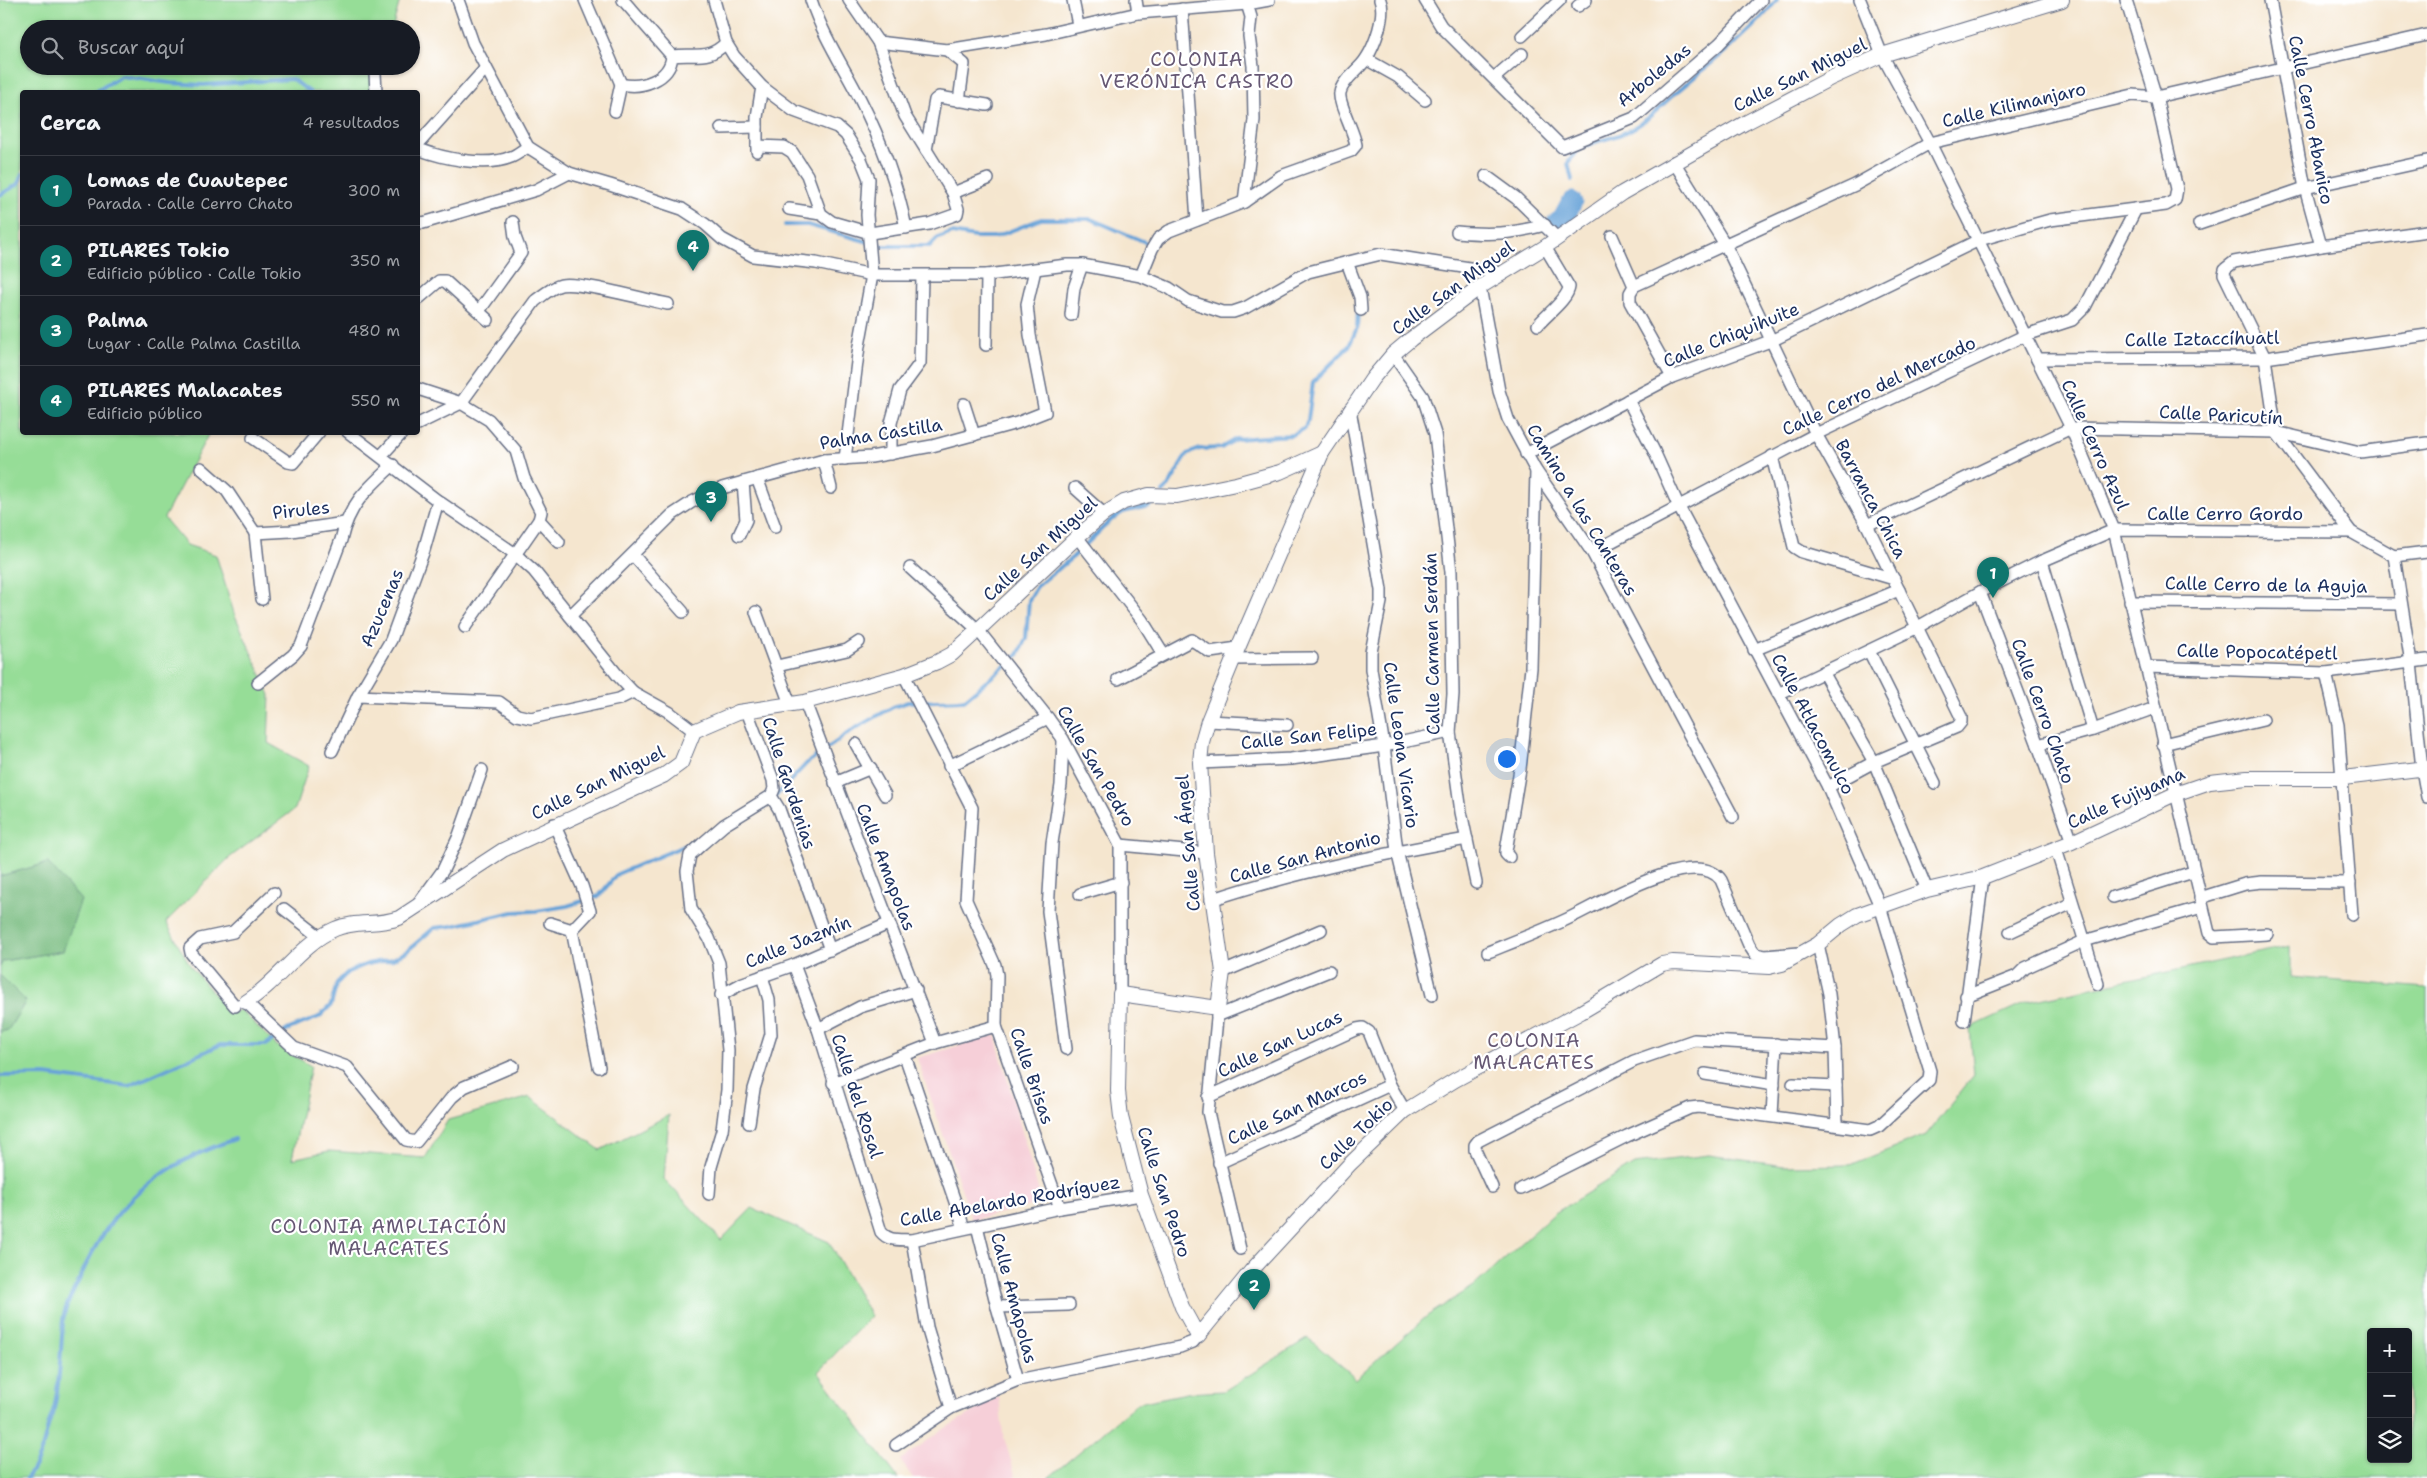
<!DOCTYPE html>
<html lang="es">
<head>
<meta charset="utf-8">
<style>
	:root { --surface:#171b24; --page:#20242c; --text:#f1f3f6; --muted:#9ea1a6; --line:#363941; --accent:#0f766e }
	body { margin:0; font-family:"Shantell Sans",sans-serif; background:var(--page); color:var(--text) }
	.controls { position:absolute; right:15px; bottom:15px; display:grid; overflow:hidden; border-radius:5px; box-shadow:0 1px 4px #0004 }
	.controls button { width:45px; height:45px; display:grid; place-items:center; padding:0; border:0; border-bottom:1px solid var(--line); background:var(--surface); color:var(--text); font:25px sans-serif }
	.you { position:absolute; left:1506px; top:758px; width:18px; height:18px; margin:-12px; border:4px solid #fff; border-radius:50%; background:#1a73e8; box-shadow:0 0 0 8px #1a73e833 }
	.badge { display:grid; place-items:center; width:32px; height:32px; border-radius:50%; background:var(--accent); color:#fff; font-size:16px; font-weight:700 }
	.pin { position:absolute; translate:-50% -41px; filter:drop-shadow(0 1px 2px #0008) }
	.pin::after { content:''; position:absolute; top:26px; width:18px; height:15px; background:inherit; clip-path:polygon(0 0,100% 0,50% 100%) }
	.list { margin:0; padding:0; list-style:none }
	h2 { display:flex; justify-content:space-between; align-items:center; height:65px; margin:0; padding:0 20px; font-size:21px }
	h2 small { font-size:16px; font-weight:400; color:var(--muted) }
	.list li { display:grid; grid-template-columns:32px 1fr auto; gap:15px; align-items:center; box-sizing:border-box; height:70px; padding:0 20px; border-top:1px solid var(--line) }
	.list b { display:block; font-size:19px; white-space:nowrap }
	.list p { margin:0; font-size:16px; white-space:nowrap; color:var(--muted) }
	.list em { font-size:16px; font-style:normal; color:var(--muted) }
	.icon { flex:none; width:28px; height:28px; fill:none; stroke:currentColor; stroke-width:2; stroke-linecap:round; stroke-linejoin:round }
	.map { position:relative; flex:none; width:2427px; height:1478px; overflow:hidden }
	.search { position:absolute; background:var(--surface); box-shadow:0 1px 4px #0004; left:20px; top:20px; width:400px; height:55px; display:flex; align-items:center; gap:12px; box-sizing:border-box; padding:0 18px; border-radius:28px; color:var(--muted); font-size:19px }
	.panel { position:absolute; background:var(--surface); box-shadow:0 1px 4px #0004; left:20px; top:90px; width:400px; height:345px; border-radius:5px }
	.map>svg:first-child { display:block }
	.built { fill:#f6cfd8 }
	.green { fill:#96dd97; stroke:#58867a; fill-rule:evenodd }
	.forest { fill:#78bc80; stroke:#4a766f }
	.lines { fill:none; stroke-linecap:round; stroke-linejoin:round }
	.stream { stroke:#68a3d8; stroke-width:4 }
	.river { stroke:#68a3d8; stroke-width:21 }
	.minor-casing { stroke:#676f86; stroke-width:14 }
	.tertiary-casing { stroke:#676f86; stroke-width:16 }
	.minor { stroke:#fff; stroke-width:11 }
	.tertiary { stroke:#fff; stroke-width:14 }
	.labels { text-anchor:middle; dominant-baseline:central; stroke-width:4.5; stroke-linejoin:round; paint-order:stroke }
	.street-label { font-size:18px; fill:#1b2f5e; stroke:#fff }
	.neighbourhood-label { font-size:19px; letter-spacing:1px; fill:#665874; stroke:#fff }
</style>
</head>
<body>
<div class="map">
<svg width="2427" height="1478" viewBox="0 0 2427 1478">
	<rect width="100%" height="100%" fill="#fff"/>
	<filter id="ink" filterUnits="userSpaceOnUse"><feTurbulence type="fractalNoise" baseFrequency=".02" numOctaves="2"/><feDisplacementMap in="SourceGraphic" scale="10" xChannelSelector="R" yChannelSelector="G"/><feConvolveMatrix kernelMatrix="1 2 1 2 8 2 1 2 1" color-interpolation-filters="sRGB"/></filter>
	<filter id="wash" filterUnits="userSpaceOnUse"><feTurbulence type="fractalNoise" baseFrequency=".0096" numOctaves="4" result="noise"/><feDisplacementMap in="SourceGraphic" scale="20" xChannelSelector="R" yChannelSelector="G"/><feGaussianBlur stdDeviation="1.12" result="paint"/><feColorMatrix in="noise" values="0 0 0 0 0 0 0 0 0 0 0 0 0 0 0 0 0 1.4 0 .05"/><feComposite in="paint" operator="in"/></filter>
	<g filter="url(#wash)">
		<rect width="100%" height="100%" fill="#f5e6cf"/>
		<g class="built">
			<polygon points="995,1035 1042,1203 972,1220 917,1058"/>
			<polygon points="999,1396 1003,1434 1016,1478 913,1478 900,1460 944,1429"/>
		</g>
		<g class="green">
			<polygon points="0,0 400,0 392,29 29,29 29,66 380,66 372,92 22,92 22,432 209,433 164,518 187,545 216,555 234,613 270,695 268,743 309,766 295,809 229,858 166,922 191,967 230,1013 241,1010 276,1045 311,1066 292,1159 329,1151 425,1158 448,1120 530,1097 600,1150 669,1115 664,1179 721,1240 752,1208 829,1242 871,1316 818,1372 898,1478 0,1478 0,1032 8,1030 26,1001 0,975 0,967 3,961 63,951 48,863 0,876"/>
			<path d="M2290,946v31l137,11v490h-1379l90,-75 49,-10 37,-2 84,-53 48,41 71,-63 47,-30 81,-73 79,-49 75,-9 75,11 66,-1 76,-30 48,-60 -4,-47 56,-26zM2371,1332h37v127h-37z"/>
		</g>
		<g class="forest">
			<polygon points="48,863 81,900 63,951 3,961 0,967 0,876"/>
			<polygon points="0,975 26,1001 8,1030 0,1032"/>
		</g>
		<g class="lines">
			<g class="stream">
				<polyline points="95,92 121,76 170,83 203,85 292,79 310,92"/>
				<path d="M1572,180l-4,-17c12,-23 37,-21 58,-31 22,-10 35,-27 53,-42 36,-31 68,-53 98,-90"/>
				<polyline points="0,195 18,184 22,174"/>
				<polyline points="785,225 808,225 883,246 930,246 938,238 952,233 975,237 995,237 1041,219 1091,219 1145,242"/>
				<path d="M1163,492c11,-10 15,-25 24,-38l13,-5 21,-1 15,-9 56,-4 13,-7 3,-8 5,-38 36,-36 8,-18 1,-18"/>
				<polyline points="775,797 807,763 854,729 893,707 908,702 964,700 1018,655 1026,638 1029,600 1037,586 1073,557 1111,520 1123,512 1149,506 1156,499"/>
				<polyline points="758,811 770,802"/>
				<polyline points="0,1076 45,1075 129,1086 220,1045 265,1045 289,1029 319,1017 331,1005 337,983 348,972 367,964 393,959 407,951 434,928 452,926 513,912 536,911 567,906 599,896 617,874 705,837"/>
				<path d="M27,1478c12,-17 15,-28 20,-48 2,-9 6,-17 8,-26 5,-28 6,-55 8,-83 1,-14 11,-30 17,-43 32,-75 79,-113 155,-139"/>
			</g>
			<polyline class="river" points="1556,224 1563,219 1572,202"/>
		</g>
	</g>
	<g filter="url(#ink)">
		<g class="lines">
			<g class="minor-casing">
				<g id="minor">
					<polyline points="458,0 473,43 528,147 569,173 610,185 682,209 705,224 722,239 753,256 816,263 872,275 987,275 1067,265 1082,265 1141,276 1169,288 1188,301 1222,312 1233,312 1245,308 1308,272 1381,254 1501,273"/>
					<path d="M585,0l36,84c20,5 49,-4 51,-28 23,-3 36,5 54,-13"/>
					<polyline points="623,0 672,56"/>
					<polyline points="714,0 726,43 734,56 762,87 794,111 837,127 846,135 861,159 869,179 867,215 872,275 859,346 845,459"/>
					<path d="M811,0c12,36 32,66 49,99 21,41 37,84 46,129"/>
					<polyline points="1073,0 1078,25"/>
					<polyline points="1136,0 1138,13"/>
					<polyline points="1425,0 1441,26 1562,147 1634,118 1719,44 1761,0"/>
					<polyline points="1860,0 1882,55 1930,143 2071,428 2114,530 2209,933 2214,937 2267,934"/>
					<polyline points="2270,0 2305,188 2321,246"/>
					<polyline points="1578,6 1586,0"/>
					<polyline points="1182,9 1197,220"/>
					<polyline points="1522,36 1560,0"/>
					<polyline points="878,42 947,50 1046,34 1138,13 1247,4 1269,0"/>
					<polyline points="947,50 964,64 959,101"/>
					<polyline points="1366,59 1398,77 1425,100"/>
					<polyline points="375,73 376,92"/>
					<polyline points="1494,78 1522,54"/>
					<polyline points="615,111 621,84"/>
					<polyline points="721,128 757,127"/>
					<polyline points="418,144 486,68"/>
					<polyline points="757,146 784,147 792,152 807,175 821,214 832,222 870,233 929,224 957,214 958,209 953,193 905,116 878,42 849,0"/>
					<path d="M418,149c24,9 67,19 93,8 6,-2 11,-7 17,-10"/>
					<polyline points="926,150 935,100 939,97 987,105"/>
					<polyline points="757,151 757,117 762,87"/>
					<polyline points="1674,162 1726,246 1816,434 1867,525 1961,717 1961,722 1957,727 1874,762 1828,787"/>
					<polyline points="1486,176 1516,198 1557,238"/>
					<polyline points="953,193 988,179"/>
					<polyline points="1244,202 1254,120 1253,66 1249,36 1251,17 1247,4"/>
					<polyline points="789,209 821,214"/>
					<polyline points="418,222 423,223 536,190 569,173"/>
					<polyline points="2199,224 2305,188 2427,161"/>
					<polyline points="2427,231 2321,246 2234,262 2225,269 2224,274 2265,358 2276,432 2351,532 2394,556 2411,663 2422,769 2427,797"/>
					<path d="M1457,232c34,3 54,2 88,-7"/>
					<polyline points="1612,236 1634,286 1630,293 1630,302 1672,377"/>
					<polyline points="1347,262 1360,297 1361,310"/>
					<path d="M1141,276l11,-27 6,-10 11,-8 75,-29 37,-26 70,-25 5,-6c-2,-14 -18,-42 -16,-52 2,-13 19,-23 26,-34 9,-14 20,-44 14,-59"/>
					<polyline points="1634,286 1855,185 1930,143 2133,95 2156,97 2427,35"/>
					<polyline points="1480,287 1499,391 1508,419 1536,471 1592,552 1733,817"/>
					<polyline points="418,299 439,281 445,281 488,320"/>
					<polyline points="479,311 521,253 515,237 513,222"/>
					<polyline points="1071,315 1074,288 1082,265"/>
					<path d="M1538,325c8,-10 30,-26 31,-38l-24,-40"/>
					<polyline points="986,345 987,275"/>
					<polyline points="1393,354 1423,397 1435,434 1451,572 1453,694 1450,732 1461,812 1476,883"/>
					<polyline points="2037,359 2265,358 2427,335"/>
					<polyline points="418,389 461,403 489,420 516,451 524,478 541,512 539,520 465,627"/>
					<polyline points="964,404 974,435"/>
					<polyline points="1350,409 1381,590 1381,602 1371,652 1371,669 1384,746 1397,851 1432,995"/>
					<path d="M418,424l43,-21 74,-102c8,-6 17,-14 26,-16 19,-4 85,15 107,19"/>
					<polyline points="348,432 438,501 514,553 534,571 619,677 633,692 669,712 694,731"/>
					<polyline points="253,438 288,462 293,463 319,432"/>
					<polyline points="891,454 891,423 900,390 920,363 922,276"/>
					<polyline points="1526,454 1672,377 1773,340 1979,240 2050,220 2166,205 2175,200 2177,189 2156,97 2126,0"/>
					<polyline points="381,456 403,432"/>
					<polyline points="1772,456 1794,547 1802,552 1894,579"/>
					<polyline points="824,460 831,488"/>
					<polyline points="201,468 227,491 255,533 291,531 345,523"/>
					<polyline points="757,478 775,527"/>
					<polyline points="1075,488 1104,514"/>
					<polyline points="539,520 559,542"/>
					<polyline points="1867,525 2071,428 2276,432 2360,452 2427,443"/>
					<polyline points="255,533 262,599"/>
					<polyline points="739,535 746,520 743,482"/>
					<polyline points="1077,537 1142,620 1163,654"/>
					<polyline points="1592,552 1816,434 2026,335 2072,320 2085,307 2136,209"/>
					<polyline points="633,555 683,612"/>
					<polyline points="2394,556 2427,552"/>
					<polyline points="2042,561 2093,730"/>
					<polyline points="910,568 978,630 1048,718 1063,739 1120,845 1120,994"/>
					<polyline points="1980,592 2038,745 2072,842"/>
					<polyline points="2130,602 2401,604"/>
					<polyline points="756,612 790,704"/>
					<polyline points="570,616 672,515 692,502 722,488 824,460 871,457 932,446 1017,423 1045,412 1030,335 1027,304 1035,270"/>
					<polyline points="1754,650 1899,590"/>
					<polyline points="1869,651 1935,783"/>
					<polyline points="1235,659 1312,658"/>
					<polyline points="777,666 847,650 859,642"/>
					<polyline points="2146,667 2326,673 2427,660"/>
					<polyline points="1823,672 1874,762 1927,890"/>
					<polyline points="2326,673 2338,725 2352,915"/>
					<polyline points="904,675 972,808 966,900 995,965 997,975 996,1026 1060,1208"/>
					<polyline points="1118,679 1192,640 1210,652 1238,648"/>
					<path d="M258,683l35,-28 8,-9 40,-106c8,-36 26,-51 52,-75"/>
					<polyline points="1778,694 1916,628 1980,592 2042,561 2114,530 2351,532"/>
					<polyline points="358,696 499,702 517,715 531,718 619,699 633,692"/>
					<polyline points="805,702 935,1043"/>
					<polyline points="747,711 773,780 774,789 771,796 779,809 830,950"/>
					<polyline points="1208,721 1287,725"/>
					<polyline points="1063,740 1061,785 1052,843 1048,911 1066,1049"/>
					<polyline points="856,744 885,795"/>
					<polyline points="2163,744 2263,720"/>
					<polyline points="2038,745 2093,730 2155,708"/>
					<polyline points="332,751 358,696 391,640 424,550 438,501"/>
					<polyline points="1200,763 1291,759 1384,746 1450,732"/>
					<polyline points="949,766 1048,718"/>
					<polyline points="835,783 871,768"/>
					<polyline points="554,824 582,886 590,911 572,930 599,1067"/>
					<polyline points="1120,845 1206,853"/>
					<polyline points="2056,849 2098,984"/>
					<polyline points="1509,857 1506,854 1506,851 1520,769 1531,668 1536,471"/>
					<polyline points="1080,894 1121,882"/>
					<polyline points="2113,897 2193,872"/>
					<polyline points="2200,898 2245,884 2262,882 2350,883"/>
					<path d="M1211,900c83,-28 170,-46 256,-61"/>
					<polyline points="419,903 443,870 458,838 482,770"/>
					<polyline points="284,909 320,937"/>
					<polyline points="550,923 572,930"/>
					<polyline points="2010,932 2072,903"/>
					<polyline points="1818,944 1829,994 1835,1048 1837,1125"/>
					<path d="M1488,952c25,-10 51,-20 75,-31 32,-14 132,-77 158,-41l28,65 6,9 10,2 34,-3"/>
					<path d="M794,965l24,64 63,203c8,10 20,7 31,8l148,-32 81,-13"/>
					<polyline points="1223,972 1321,930"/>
					<polyline points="721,995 743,983 794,965 888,924"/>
					<polyline points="1966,996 2017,976 2025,968 2084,941 2202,907"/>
					<polyline points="246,1002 294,1048 347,1067 406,1140 416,1142 452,1097 464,1087 513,1066"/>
					<polyline points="235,1006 191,953 190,948 200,939 233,932 274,893"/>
					<polyline points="1218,1008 1208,1112 1240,1249"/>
					<polyline points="1217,1016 1329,971"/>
					<polyline points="1964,1021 1983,877"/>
					<polyline points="818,1029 860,1007 916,990"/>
					<polyline points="905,1056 964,1228"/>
					<polyline points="1705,1074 1774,1085"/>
					<polyline points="833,1083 935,1043 996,1026"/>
					<polyline points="1793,1084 1836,1086"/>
					<polyline points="1208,1097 1357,1029 1363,1028 1369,1032 1390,1085 1405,1111"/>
					<polyline points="1772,1115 1776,1044"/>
					<polyline points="749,1123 754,1089 771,1034 769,1000 762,976"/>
					<polyline points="1219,1163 1390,1085"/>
					<polyline points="1492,1187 1475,1150 1475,1145 1478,1141 1634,1061 1694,1040 1835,1048"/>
					<polyline points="1521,1189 1627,1136 1690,1108 1699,1107 1870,1130 1879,1126 1929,1080 1930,1071 1880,906 1828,787 1679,507 1654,451 1628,400"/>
					<polyline points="709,1194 711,1167 722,1130 727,1090 728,1050 719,963 709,938 691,909 687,871 690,855 702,844 724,825 771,796"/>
					<polyline points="977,1226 997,1307 1018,1380"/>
					<polyline points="912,1240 927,1327 951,1408"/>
					<polyline points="997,1307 1069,1305"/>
					<polyline points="896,1445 951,1408 1018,1380 1180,1347 1193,1342 1198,1336"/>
				</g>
			</g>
			<g class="tertiary-casing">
				<g id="tertiary">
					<polyline points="2062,0 1882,55 1831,78 1745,123 1622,193 1545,247 1480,287 1411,339 1393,354 1372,379 1322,453 1238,648 1208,721 1202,742 1200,763 1206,853 1223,972 1218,1008 1120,994 1118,1091 1121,1117 1141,1195 1182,1307 1198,1336 1251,1271 1349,1165 1405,1111 1455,1080 1581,1012 1662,964 1673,962 1769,967 1782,964 1818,944 1841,925 1857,915 1927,890 1983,877 2072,842 2175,794 2210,782 2247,778 2343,778 2427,768"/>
					<path d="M246,1002c33,-20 54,-58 89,-73 21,-9 43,-3 64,-11l104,-68 160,-74 18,-13 13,-32 44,-19 67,-10 99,-27 33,-13 15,-8 26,-24 99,-93 27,-23 20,-12 25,-7 28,1 59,-12 44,-12 42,-19"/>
				</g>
			</g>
			<use href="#minor" class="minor"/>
			<use href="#tertiary" class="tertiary"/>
		</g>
	</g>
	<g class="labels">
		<g class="street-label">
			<text transform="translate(1654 75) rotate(-39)">Arboledas</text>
			<text transform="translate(1800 75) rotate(-26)">Calle San Miguel</text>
			<text transform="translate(2014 105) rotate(-13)">Calle Kilimanjaro</text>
			<text transform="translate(2311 120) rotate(79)">Calle Cerro Abanico</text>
			<text transform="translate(1453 288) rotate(-36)">Calle San Miguel</text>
			<text transform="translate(1731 335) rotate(-22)">Calle Chiquihuite</text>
			<text transform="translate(2202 339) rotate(-1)">Calle Iztaccíhuatl</text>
			<text transform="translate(1879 386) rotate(-25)">Calle Cerro del Mercado</text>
			<text transform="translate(2221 415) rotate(3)">Calle Paricutín</text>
			<text transform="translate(881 434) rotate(-9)">Palma Castilla</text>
			<text transform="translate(2095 445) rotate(66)">Calle Cerro Azul</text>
			<text transform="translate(1871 499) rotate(62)">Barranca Chica</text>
			<text transform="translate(301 510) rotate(-6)">Pirules</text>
			<text transform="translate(1582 510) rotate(59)">Camino a las Canteras</text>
			<text x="2225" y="514">Calle Cerro Gordo</text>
			<text transform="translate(1040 549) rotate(-42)">Calle San Miguel</text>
			<text transform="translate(2266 585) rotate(1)">Calle Cerro de la Aguja</text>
			<text transform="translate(382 608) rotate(-67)">Azucenas</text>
			<text transform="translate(1432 644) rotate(-91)">Calle Carmen Serdán</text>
			<text transform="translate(2257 652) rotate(1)">Calle Popocatépetl</text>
			<text transform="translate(2043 711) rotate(70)">Calle Cerro Chato</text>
			<text transform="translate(1813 724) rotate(62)">Calle Atlacomulco</text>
			<text transform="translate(1309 736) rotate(-6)">Calle San Felipe</text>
			<text transform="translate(1401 745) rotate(82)">Calle Leona Vicario</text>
			<text transform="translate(1096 766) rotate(60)">Calle San Pedro</text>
			<text transform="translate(598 783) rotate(-26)">Calle San Miguel</text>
			<text transform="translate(789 783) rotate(72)">Calle Gardenias</text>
			<text transform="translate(2126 798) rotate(-24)">Calle Fujiyama</text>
			<text transform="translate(1188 843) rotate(-95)">Calle San Ángel</text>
			<text transform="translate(1305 857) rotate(-15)">Calle San Antonio</text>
			<text transform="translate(886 867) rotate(69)">Calle Amapolas</text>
			<text transform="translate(798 942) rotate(-22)">Calle Jazmín</text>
			<text transform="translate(1280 1044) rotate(-25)">Calle San Lucas</text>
			<text transform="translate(1032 1076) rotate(71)">Calle Brisas</text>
			<text transform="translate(857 1096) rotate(72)">Calle del Rosal</text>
			<text transform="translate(1297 1108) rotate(-25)">Calle San Marcos</text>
			<text transform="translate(1356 1134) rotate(-44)">Calle Tokio</text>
			<text transform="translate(1164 1192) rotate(72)">Calle San Pedro</text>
			<text transform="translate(1010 1201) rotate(-10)">Calle Abelardo Rodríguez</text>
			<text transform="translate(1014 1298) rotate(75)">Calle Amapolas</text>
		</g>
		<g class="neighbourhood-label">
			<text x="1197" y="59">COLONIA<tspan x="1197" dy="22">VERÓNICA CASTRO</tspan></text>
			<text x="1534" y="1040">COLONIA<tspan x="1534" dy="22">MALACATES</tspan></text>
			<text x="389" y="1226">COLONIA AMPLIACIÓN<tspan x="389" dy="22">MALACATES</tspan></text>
		</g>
	</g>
</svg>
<div class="controls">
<button>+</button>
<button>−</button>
<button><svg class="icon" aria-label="layers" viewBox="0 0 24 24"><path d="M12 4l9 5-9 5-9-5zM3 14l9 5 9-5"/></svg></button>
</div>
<div class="you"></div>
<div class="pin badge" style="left:1993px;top:598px">1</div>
<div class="pin badge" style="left:1254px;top:1310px">2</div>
<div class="pin badge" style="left:711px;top:522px">3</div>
<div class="pin badge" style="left:693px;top:271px">4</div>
<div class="search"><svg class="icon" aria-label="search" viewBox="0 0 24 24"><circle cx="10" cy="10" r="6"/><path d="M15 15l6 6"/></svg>Buscar aquí</div>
<section class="panel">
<h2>Cerca<small>4 resultados</small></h2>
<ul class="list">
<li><span class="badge">1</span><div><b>Lomas de Cuautepec</b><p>Parada · Calle Cerro Chato</p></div><em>300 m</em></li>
<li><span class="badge">2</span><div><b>PILARES Tokio</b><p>Edificio público · Calle Tokio</p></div><em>350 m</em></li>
<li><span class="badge">3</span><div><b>Palma</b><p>Lugar · Calle Palma Castilla</p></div><em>480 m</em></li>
<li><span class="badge">4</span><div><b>PILARES Malacates</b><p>Edificio público</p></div><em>550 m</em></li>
</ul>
</section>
</div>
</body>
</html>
